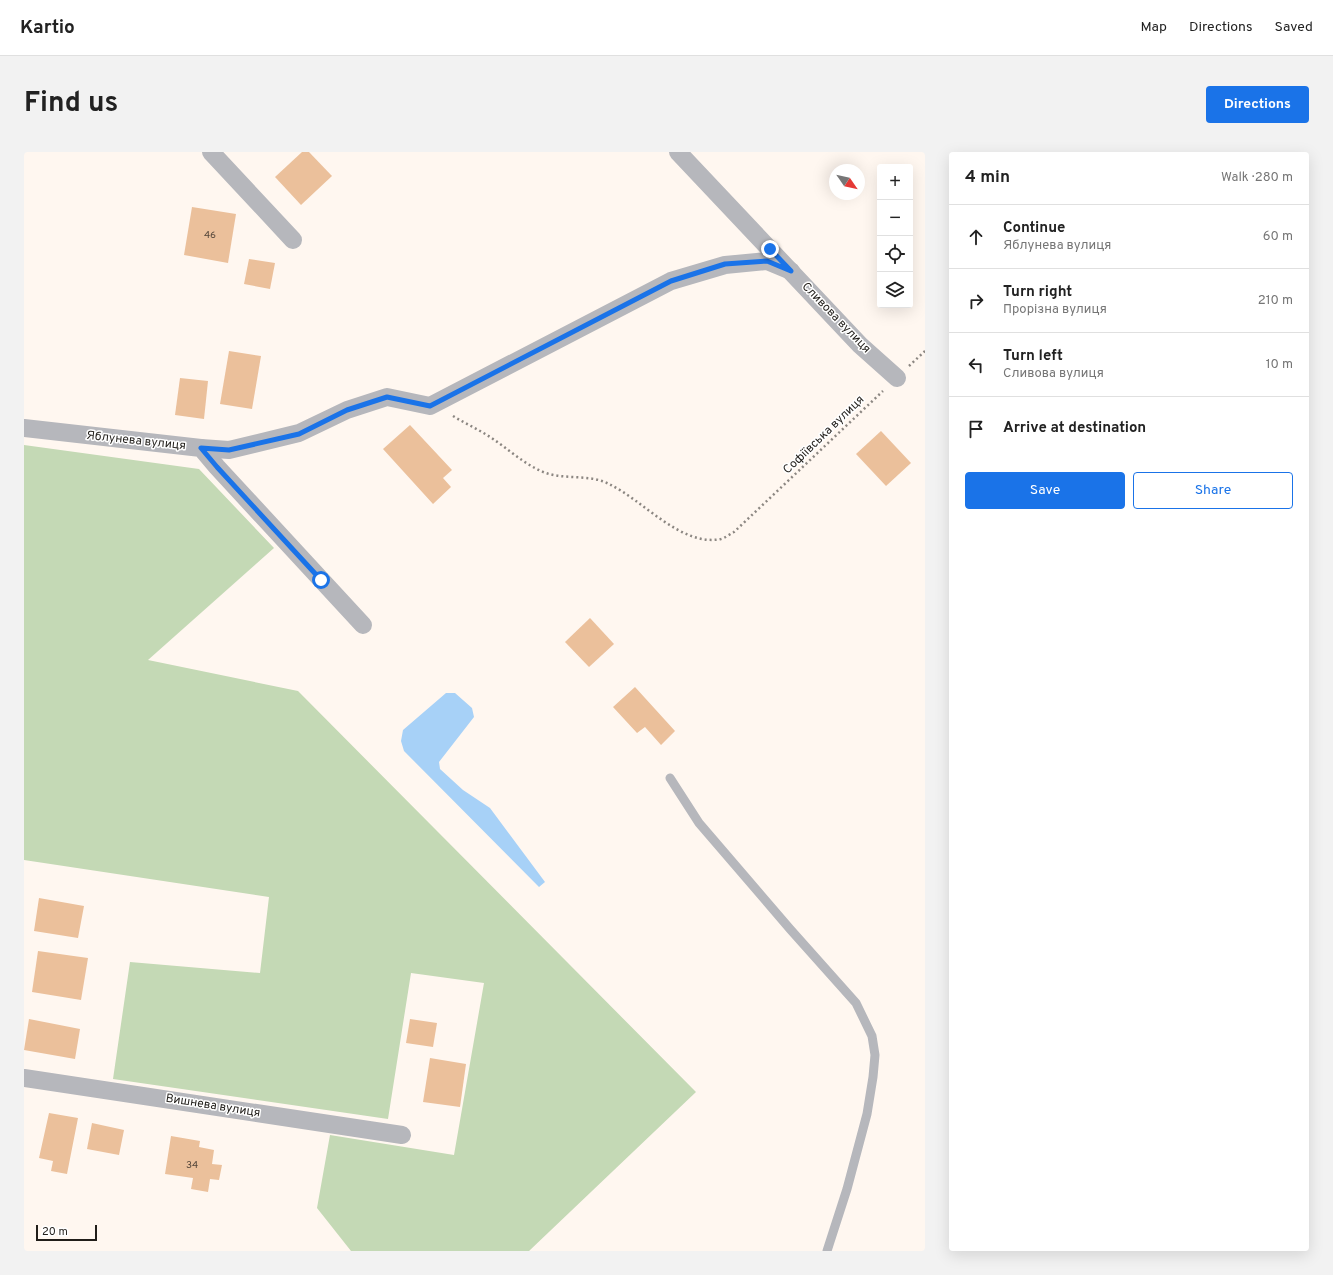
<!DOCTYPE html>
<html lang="en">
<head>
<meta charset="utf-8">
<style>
	:root { --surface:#fff; --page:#f2f2f2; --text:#222; --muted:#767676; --line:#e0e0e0; --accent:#1a73e8 }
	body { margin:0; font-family:Overpass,sans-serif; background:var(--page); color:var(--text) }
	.controls { position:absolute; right:12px; top:12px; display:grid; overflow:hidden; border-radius:4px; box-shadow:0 4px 16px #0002 }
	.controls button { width:36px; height:36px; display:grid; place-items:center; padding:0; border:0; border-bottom:1px solid var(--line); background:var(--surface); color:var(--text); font:20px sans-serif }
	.compass { position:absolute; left:805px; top:12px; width:36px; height:36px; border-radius:50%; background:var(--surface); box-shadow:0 4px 16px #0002; rotate:124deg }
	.scale { position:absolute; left:12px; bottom:10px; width:61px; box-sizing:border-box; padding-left:4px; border:2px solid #211e1a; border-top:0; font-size:11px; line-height:14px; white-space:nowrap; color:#211e1a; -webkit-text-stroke:3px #fff; paint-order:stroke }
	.stop { position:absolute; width:12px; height:12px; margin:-9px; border:3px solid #1a73e8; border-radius:50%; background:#fff }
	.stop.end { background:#1a73e8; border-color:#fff; box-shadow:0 1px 4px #0008 }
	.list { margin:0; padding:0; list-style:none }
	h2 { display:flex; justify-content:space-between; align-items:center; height:52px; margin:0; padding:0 16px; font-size:17px }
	h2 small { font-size:13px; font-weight:400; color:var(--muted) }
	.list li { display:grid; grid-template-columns:26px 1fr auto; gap:12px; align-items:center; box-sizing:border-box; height:64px; padding:0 16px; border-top:1px solid var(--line) }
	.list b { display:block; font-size:15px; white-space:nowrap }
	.list p { margin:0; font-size:13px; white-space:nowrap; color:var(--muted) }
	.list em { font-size:13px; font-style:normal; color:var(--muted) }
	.actions { display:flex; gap:8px; padding:12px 16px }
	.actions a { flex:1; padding:9px 0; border:1px solid var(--accent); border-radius:4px; text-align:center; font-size:14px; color:var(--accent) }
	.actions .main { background:var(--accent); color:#fff }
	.icon { flex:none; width:22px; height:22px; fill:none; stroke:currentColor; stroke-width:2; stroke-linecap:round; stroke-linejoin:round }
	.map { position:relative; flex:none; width:901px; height:1099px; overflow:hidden; border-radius:4px }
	header { display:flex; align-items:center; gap:24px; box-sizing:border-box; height:56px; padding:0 20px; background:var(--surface); border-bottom:1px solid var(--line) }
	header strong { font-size:19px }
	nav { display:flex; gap:22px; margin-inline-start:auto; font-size:14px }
	.intro { display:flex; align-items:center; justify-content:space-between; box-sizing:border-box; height:96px; padding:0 24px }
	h1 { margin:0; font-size:28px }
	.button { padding:10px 18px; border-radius:4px; background:var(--accent); color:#fff; font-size:14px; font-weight:700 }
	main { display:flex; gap:24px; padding:0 24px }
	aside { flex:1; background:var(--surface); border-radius:4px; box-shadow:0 4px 16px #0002 }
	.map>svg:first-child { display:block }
	.green { fill:#c4d9b5 }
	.water { fill:#a7d1f7 }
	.building { fill:#ebc09b }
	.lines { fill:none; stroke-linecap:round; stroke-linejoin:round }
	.path { stroke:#8c8782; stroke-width:2.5; stroke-dasharray:2 3; stroke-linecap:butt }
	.service { stroke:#b6b7bc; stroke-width:9 }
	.minor { stroke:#b6b7bc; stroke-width:18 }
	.route { stroke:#1a73e8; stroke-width:5 }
	.labels { text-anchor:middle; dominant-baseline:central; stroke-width:3; stroke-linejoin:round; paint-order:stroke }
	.number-label { font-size:10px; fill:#54463a }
	.street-label { font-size:12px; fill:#211e1a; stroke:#fff }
</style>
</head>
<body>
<header>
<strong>Kartio</strong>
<nav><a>Map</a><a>Directions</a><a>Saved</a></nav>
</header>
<div class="intro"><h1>Find us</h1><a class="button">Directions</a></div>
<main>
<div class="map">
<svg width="901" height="1099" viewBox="0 0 901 1099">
	<rect width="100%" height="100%" fill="#fff7f0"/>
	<polygon class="green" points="0,293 175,317 250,396 124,508 274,539 672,940 505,1099 327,1099 293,1056 306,983 430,1003 460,831 387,821 364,967 89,927 106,810 236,821 245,745 0,708"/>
	<polygon class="water" points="422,541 431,541 448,556 450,565 415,610 416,617 439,638 466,656 521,730 515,735 380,599 377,589 379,578"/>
	<g class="building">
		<polygon points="278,0 285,0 308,24 277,53 251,25"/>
		<polygon points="168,55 212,62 204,111 160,103"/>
		<polygon points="225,107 251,111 246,137 220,132"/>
		<polygon points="205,199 237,204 228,257 196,252"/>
		<polygon points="156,226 184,229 180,267 151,263"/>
		<polygon points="386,273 428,318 419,326 427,335 409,352 359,297"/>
		<polygon points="857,279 887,311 862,334 832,302"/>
		<polygon points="566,466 590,492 565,515 541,490"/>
		<polygon points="611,535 651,579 637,593 621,575 613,581 589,555"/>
		<polygon points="15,746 60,754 54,786 10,779"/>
		<polygon points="14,799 64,806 57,848 8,840"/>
		<polygon points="5,867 56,877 51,907 0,898"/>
		<polygon points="386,867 413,871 409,895 382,891"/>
		<polygon points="406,906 442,912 436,955 399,950"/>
		<polygon points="25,961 54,966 43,1022 27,1019 29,1009 15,1006"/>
		<polygon points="68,971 100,978 95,1003 63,997"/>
		<polygon points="147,984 176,989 175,995 190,998 188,1012 198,1013 195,1028 186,1027 184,1040 167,1037 169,1026 141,1022"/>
	</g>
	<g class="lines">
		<g class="path">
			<polyline points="885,214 901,199"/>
			<path d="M429,264c13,8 27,14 40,23 15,10 30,24 48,32 21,10 47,2 68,13 34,16 72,63 112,55 4,-1 9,-5 13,-7l149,-141"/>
		</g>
		<polyline class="service" points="646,626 675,671 766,777 832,851 848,884 851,903 849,925 843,962 823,1037 803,1099"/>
		<g class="minor">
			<polyline points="187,0 269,88"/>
			<polyline points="654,0 836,193 873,226"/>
			<polyline points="0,276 177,296 193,315 339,473"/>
			<polyline points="177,296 205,298 275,281 323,258 363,245 406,254 647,129 701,113 743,109 767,119"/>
			<polyline points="0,926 378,983"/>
		</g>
	</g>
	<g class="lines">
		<polyline class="route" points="297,428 193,315 177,296 205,298 275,282 323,258 363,245 406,254 647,129 701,112 743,109 767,119 746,97"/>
	</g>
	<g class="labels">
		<g class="number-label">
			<text x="186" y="83">46</text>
			<text x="168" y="1013">34</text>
		</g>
		<g class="street-label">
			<text transform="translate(812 166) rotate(46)">Сливова вулиця</text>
			<text transform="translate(800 283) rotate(-44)">Софіївська вулиця</text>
			<text transform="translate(112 289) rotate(6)">Яблунева вулиця</text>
			<text transform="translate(189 954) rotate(9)">Вишнева вулиця</text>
		</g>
	</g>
</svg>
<div class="controls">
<button>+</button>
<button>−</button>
<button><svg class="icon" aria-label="locate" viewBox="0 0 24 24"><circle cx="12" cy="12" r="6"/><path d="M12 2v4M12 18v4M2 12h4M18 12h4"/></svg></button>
<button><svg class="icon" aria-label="layers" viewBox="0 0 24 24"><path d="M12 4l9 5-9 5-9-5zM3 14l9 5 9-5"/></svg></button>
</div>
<svg class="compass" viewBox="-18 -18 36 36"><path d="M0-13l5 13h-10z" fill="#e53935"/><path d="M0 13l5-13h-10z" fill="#767676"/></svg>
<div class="scale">20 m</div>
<div class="stop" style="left:297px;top:428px"></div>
<div class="stop end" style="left:746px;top:97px"></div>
</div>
<aside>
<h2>4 min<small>Walk · 280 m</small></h2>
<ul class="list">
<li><svg class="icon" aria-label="ahead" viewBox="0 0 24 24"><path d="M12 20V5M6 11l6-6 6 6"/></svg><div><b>Continue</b><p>Яблунева вулиця</p></div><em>60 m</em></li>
<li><svg class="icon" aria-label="right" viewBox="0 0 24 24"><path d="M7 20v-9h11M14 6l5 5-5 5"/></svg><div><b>Turn right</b><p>Прорізна вулиця</p></div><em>210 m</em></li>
<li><svg class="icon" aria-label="left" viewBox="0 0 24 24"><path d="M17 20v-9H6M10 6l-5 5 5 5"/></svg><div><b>Turn left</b><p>Сливова вулиця</p></div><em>10 m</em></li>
<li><svg class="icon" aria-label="arrive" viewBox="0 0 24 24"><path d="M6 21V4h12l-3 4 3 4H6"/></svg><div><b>Arrive at destination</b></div></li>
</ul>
<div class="actions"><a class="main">Save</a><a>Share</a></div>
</aside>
</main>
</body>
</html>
